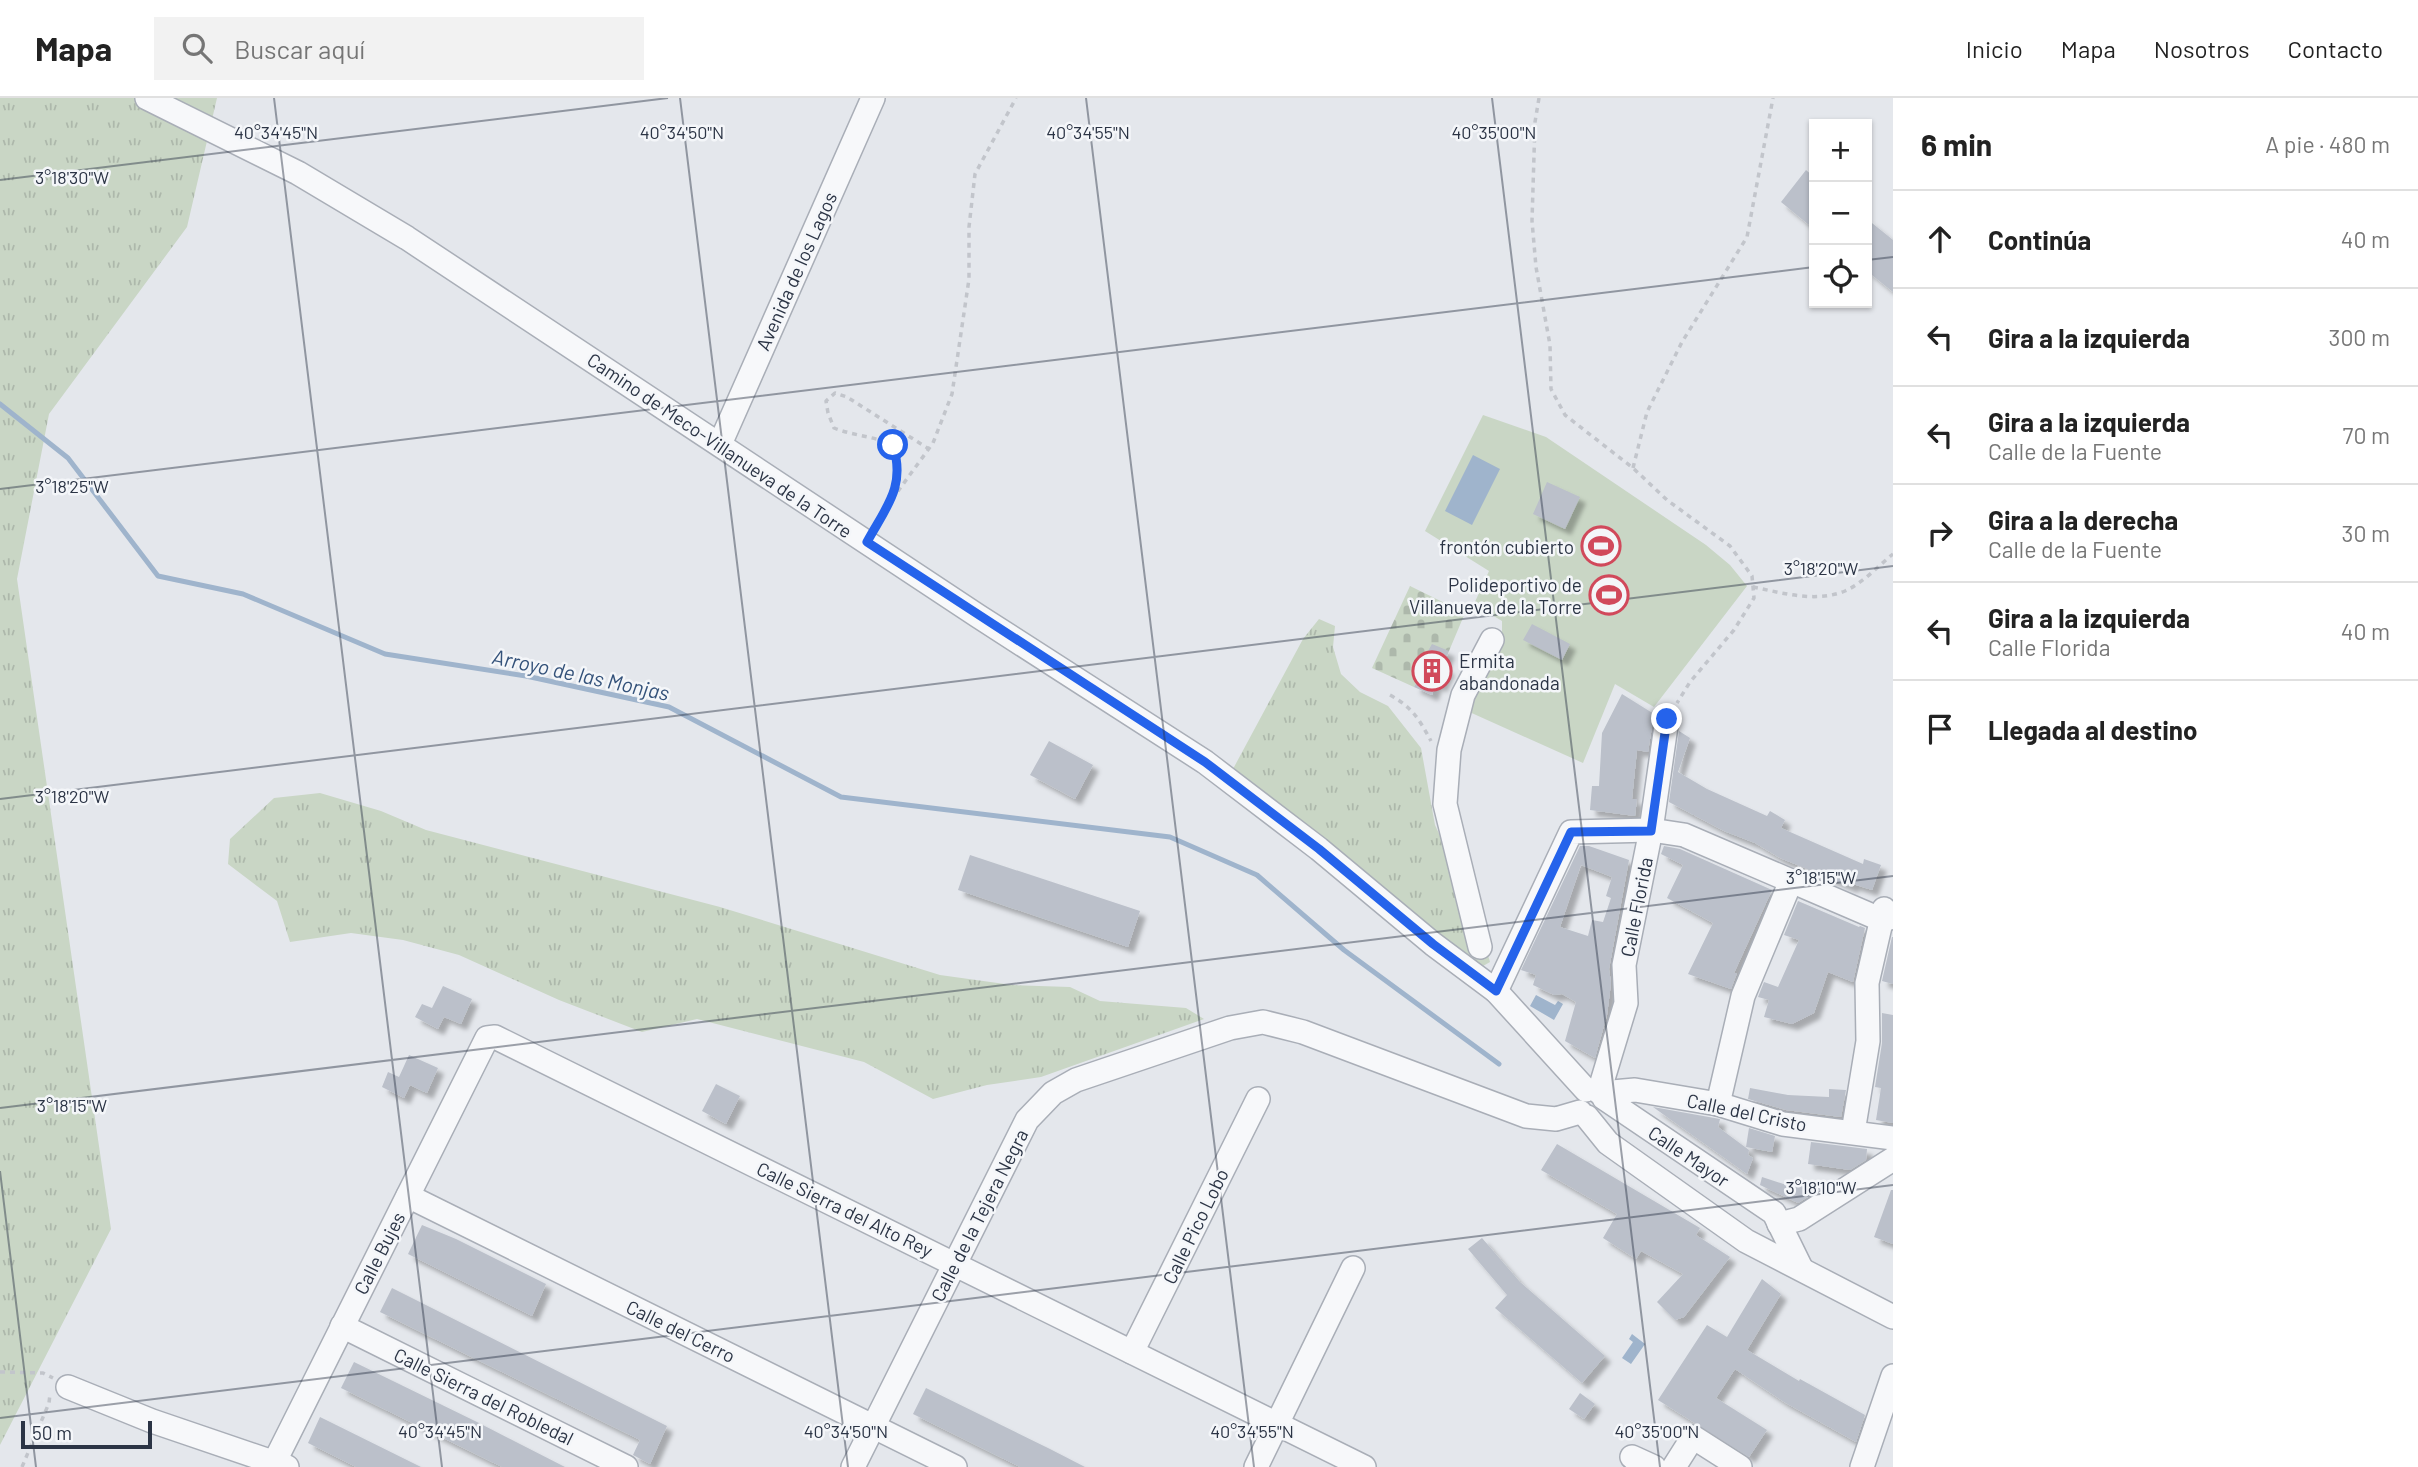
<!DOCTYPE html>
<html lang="es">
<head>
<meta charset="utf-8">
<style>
	:root { --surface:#fff; --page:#f2f2f2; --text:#222; --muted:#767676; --line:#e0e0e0 }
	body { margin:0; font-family:Barlow,sans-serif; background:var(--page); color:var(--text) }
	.controls { position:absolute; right:21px; top:21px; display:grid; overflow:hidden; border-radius:0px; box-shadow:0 2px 5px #0004 }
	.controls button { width:63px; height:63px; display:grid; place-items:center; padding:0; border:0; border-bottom:2px solid var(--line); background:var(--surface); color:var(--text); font:35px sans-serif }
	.scale { position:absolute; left:21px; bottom:18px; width:131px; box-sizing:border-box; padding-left:7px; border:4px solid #2b3445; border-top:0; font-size:19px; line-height:24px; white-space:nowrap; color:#2b3445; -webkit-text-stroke:5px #f4f6f9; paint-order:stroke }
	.stop { position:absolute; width:21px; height:21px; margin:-16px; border:5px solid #2563eb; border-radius:50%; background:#fff }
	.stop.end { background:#2563eb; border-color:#fff; box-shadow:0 2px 7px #0008 }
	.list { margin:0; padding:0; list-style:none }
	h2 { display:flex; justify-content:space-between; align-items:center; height:91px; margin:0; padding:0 28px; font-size:30px }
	h2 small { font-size:23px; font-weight:400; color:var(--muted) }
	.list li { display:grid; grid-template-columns:46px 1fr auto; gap:21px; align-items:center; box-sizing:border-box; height:98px; padding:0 28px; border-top:2px solid var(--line) }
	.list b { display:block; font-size:26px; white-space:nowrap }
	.list p { margin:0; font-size:23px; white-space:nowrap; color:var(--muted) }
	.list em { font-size:23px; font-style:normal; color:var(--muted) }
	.icon { flex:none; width:38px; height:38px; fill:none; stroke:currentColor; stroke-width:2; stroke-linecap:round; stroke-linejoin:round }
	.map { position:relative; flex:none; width:1893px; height:1369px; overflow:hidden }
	header { display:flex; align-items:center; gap:42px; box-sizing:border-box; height:98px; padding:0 35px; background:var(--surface); border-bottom:2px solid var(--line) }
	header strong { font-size:33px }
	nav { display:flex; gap:38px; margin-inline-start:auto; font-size:24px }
	.search { width:490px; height:63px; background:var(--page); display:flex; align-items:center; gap:18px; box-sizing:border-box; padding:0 24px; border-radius:0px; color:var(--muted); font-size:26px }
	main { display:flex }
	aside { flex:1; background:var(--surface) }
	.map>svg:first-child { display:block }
	.cemetery { fill:url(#cemetery-stones) }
	.park { fill:url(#park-tufts) }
	.pitch { fill:#c9d6c5 }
	.water { fill:#9fb4cc }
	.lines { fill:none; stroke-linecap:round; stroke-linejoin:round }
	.stream { stroke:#9fb4cc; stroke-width:5 }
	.building { fill:#bbc0ca; fill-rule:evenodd; filter:url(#shadow) }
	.minor-casing { stroke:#a9aeb7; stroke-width:26 }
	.path { stroke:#c2c5cb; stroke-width:3.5; stroke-dasharray:5 5; stroke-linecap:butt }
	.minor { stroke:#f7f8fa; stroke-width:23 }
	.route { stroke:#2563eb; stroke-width:9 }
	.ticks { fill:none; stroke:#2b3445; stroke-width:2; stroke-opacity:0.45 }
	.labels { text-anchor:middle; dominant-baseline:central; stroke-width:5; stroke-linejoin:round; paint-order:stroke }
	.street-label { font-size:19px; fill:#2b3445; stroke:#f4f6f9 }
	.poi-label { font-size:19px; fill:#2b3445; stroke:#f4f6f9; text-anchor:end }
	.water-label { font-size:21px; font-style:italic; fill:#34527a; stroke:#f4f6f9 }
	.ticks-label { font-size:18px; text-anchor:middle; fill:#2b3445; stroke:#f4f6f9; stroke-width:5; stroke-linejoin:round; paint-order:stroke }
</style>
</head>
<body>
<header>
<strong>Mapa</strong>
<div class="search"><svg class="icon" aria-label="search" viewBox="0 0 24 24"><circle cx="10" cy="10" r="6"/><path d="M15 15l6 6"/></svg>Buscar aquí</div>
<nav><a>Inicio</a><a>Mapa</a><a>Nosotros</a><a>Contacto</a></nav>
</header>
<main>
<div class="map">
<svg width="1893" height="1369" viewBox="0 0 1893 1369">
	<defs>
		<pattern id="cemetery-stones" width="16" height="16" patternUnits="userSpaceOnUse" patternTransform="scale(1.75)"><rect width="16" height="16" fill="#c9d6c5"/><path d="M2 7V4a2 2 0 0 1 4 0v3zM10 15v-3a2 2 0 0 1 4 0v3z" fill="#adb8ab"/></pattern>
		<pattern id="park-tufts" width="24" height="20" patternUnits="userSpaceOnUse" patternTransform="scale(1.75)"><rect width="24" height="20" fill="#c9d6c5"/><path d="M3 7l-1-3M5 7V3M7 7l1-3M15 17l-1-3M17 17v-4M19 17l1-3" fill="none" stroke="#adb8ab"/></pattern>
		<filter id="shadow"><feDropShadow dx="6" dy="6" stdDeviation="2" flood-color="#0004"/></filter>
	</defs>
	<rect width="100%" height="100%" fill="#e4e7ec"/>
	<polygon class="cemetery" points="1410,488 1465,515 1449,553 1422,560 1416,575 1420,578 1414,589 1372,570"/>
	<g class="park">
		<polygon points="0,0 217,0 187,129 49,316 17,481 111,1131 0,1347"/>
		<polygon points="1319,521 1335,528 1333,549 1341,576 1360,594 1388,608 1421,650 1435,727 1476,816 1490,864 1471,875 1233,671 1303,541"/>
		<polygon points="320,695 381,713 426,732 720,809 940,877 1012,887 1070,889 1100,903 1186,910 1204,921 1041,979 987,987 933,1001 864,964 697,921 642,934 559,902 459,857 403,842 351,835 290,844 277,803 228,766 230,741 274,700"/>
	</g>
	<polygon class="pitch" points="1483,317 1546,339 1706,447 1730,467 1747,488 1654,609 1615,586 1583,665 1465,612 1502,534 1502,523 1474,506 1489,473 1425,433"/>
	<g class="water">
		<polygon points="1473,357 1500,371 1472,427 1445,413"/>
		<polygon points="1536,897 1555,907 1558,903 1563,906 1554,922 1530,908"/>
		<polygon points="1632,1236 1645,1246 1631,1266 1622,1260 1633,1244 1629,1241"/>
	</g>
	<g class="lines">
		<polyline class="stream" points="0,306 68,360 158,478 243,496 385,556 526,578 669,609 841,699 1170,739 1257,777 1344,852 1499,966"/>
	</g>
	<g class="building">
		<polygon points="1806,72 1814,79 1814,131 1781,104"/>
		<polygon points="1867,121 1893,142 1893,194 1867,173"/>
		<polygon points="1547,384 1580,399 1565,431 1533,416"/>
		<polygon points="1532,526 1570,546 1562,562 1523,542"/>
		<polygon points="1432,546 1449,553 1443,568 1449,571 1441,588 1436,586 1432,597 1414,589 1420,578 1415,576"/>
		<polygon points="1622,596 1654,616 1648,654 1637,652 1632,701 1637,701 1635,718 1590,712 1592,688 1599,688 1602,635"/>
		<polygon points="1679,633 1690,640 1678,674 1707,691 1767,718 1770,713 1785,722 1781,730 1863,766 1864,761 1881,767 1872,792 1853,786 1852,789 1780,760 1755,745 1724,733 1669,704"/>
		<polygon points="1049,643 1093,667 1075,701 1030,677"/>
		<path d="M1580,748h9l40,14 -20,109 2,14 -4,32 -12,43 -30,-17 11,-39 -14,-8 -8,1 -21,-10 3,-10 -15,-5zM1581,767l31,12 -6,19 5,2 -8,24 -11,-2 -4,16 -28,-9z"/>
		<polygon points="1664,748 1680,751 1772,792 1734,875 1737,875 1731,891 1688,876 1713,825 1667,800 1683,767 1661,756"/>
		<polygon points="970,757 1140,813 1128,849 958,792"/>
		<polygon points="1798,803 1859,829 1860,828 1865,830 1853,884 1828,874 1814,915 1792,926 1764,919 1769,902 1758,899 1764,884 1778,889 1799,842 1784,837"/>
		<polygon points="1892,839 1893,839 1893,886 1882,883"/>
		<polygon points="443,888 472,901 461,926 444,919 438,931 415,919 422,906 432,910"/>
		<polygon points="1882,915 1893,917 1893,1025 1876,1022 1881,990 1875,989 1882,945"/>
		<polygon points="409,957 438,970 427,995 410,987 404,1000 382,989 388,974 399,979"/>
		<polygon points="716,986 740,998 726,1026 702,1013"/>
		<polygon points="1750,990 1788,997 1829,999 1829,991 1846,992 1841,1019 1786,1012 1748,1001"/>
		<polygon points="1653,1009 1720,1021 1718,1029 1749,1052 1748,1057 1753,1060 1747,1076"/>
		<polygon points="1749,1030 1775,1038 1772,1054 1746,1049"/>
		<polygon points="1811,1044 1867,1051 1866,1062 1850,1072 1808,1066"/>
		<polygon points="1557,1046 1700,1130 1696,1137 1730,1159 1684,1219 1675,1222 1657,1204 1683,1176 1641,1153 1636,1161 1603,1140 1617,1116 1541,1072"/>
		<polygon points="1762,1079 1793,1089 1797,1080 1821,1091 1798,1105 1760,1087"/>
		<polygon points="1891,1092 1893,1092 1893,1146 1874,1139"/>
		<polygon points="422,1127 456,1141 546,1186 532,1218 408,1156"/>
		<polygon points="1482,1140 1520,1184 1605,1258 1582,1285 1495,1210 1507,1197 1468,1151"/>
		<polygon points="1762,1181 1781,1196 1747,1252 1799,1283 1800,1281 1865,1317 1856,1344 1784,1304 1735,1271 1716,1300 1767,1332 1749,1359 1658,1302 1707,1227 1727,1239"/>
		<polygon points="392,1190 667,1328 650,1366 633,1357 640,1342 380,1214"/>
		<polygon points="354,1264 477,1324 565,1369 502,1369 341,1290"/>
		<polygon points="926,1290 1050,1351 1085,1369 1020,1369 913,1316"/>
		<polygon points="1580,1295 1595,1306 1584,1321 1569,1311"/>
		<polygon points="320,1319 421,1369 356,1369 308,1345"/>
	</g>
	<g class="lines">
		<g class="minor-casing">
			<g id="minor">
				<polyline points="147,0 298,75 407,140 978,518 1205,664 1319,751 1433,846 1496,893 1586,992"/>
				<polyline points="720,346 873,0"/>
				<polyline points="1480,849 1445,706 1449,652 1463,597 1492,542"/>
				<polyline points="1496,893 1571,734 1651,732 1684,737 1882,822 1893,819"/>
				<polyline points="1599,994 1626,905 1624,867 1651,732 1667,621"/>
				<polyline points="1601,995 1635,992 1718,1006 1783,1026 1893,1040"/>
				<polyline points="1604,1000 1774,1115 1801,1170"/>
				<polyline points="1718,1006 1743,898 1791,783"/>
				<polyline points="1587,1019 1608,1045 1746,1143 1893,1219"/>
				<polyline points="1853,1034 1868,943 1867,885 1884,811"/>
				<polyline points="408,1098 955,1369"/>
				<polyline points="1779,1126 1799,1121 1893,1061"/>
				<polyline points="342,1228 626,1369"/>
				<polyline points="1132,1254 1258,1001"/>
				<polyline points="68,1289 152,1323 287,1369"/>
				<polyline points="1632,1359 1654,1369"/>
				<polyline points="272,1369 487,940 495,939 1364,1369"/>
				<polyline points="853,1369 1027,1022 1053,995 1076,982 1230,930 1263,924 1303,934 1526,1018 1556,1021 1580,1014"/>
				<polyline points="1256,1369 1353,1170"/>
				<polyline points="1674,1369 1693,1339 1740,1369"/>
				<polyline points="1862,1369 1893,1278"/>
			</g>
		</g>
		<g class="path">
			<polyline points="1539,0 1535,24 1532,123 1536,169 1550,247 1551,291 1565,317 1633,370 1667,402 1730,448 1752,478 1754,500 1734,532 1690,584 1677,605"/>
			<polyline points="1633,370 1647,314 1682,244 1747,139 1773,0"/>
			<path d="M893,398l6,-26 -6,-25c-19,-9 -39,-9 -59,-17l-6,-15 -2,-12 9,-8 12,4 82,52"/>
			<polyline points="876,427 885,411 933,345 952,296 969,181 969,129 975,76 1016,0"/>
			<path d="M1753,489c30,6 62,16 92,4 18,-8 33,-25 48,-37"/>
			<path d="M1390,597c23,13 29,24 41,46"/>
			<polyline points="0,1274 43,1275 53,1280"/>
			<polyline points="22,1369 49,1305 50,1296"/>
		</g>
		<use href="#minor" class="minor"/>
	</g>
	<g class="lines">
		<path class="route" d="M893,347c13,42 -7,62 -26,97l338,220 114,87 114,95 63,47 75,-159 80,-1 16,-112"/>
	</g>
	<path class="ticks" d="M274,0l168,1369M680,0l168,1369M1086,0l168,1369M1492,0l168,1369M0,82l668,-82M1867,162l26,-3M0,391l1814,-222M0,701l1893,-233M0,1010l1893,-232M0,1073l36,296M0,1320l1893,-233"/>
	<defs>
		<g id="stadium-ring" transform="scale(2.0125)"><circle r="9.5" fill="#f4f6f9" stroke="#d1495b" stroke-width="1.5"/><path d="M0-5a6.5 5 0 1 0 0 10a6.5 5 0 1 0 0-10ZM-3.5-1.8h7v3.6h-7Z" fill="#d1495b"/></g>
		<g id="building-ring" transform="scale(2.0125)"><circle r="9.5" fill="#f4f6f9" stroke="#d1495b" stroke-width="1.5"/><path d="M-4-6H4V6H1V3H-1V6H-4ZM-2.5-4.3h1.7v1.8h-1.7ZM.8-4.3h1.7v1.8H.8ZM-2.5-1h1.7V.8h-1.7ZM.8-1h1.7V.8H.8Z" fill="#d1495b"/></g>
	</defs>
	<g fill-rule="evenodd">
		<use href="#stadium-ring" x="1601" y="448"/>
		<use href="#stadium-ring" x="1609" y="497"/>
		<use href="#building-ring" x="1432" y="573"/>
	</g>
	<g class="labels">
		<g class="street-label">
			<text transform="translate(796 173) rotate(-66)">Avenida de los Lagos</text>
			<text transform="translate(720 347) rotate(34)">Camino de Meco-Villanueva de la Torre</text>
			<text transform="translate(1636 809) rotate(-79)">Calle Florida</text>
			<text transform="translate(1747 1014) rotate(12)">Calle del Cristo</text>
			<text transform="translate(1689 1058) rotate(34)">Calle Mayor</text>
			<text transform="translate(845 1111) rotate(26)">Calle Sierra del Alto Rey</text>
			<text transform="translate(979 1117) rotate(-63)">Calle de la Tejera Negra</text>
			<text transform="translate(1195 1128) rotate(-64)">Calle Pico Lobo</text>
			<text transform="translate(379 1155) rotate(-63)">Calle Bujes</text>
			<text transform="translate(681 1233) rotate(26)">Calle del Cerro</text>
			<text transform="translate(484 1298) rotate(26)">Calle Sierra del Robledal</text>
		</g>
		<g class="poi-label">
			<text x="1574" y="448">frontón cubierto</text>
			<text x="1582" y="486">Polideportivo de<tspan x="1582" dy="22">Villanueva de la Torre</tspan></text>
			<text x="1459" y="562" text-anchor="start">Ermita<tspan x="1459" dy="22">abandonada</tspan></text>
		</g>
		<g class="water-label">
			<text transform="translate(581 576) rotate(12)">Arroyo de las Monjas</text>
		</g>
	</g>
	<g class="ticks-label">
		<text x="276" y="41">40°34'45"N</text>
		<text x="682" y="41">40°34'50"N</text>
		<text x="1088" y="41">40°34'55"N</text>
		<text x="1494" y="41">40°35'00"N</text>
		<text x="72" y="86">3°18'30"W</text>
		<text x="72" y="395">3°18'25"W</text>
		<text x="1821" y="477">3°18'20"W</text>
		<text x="72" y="705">3°18'20"W</text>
		<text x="1821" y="786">3°18'15"W</text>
		<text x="72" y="1014">3°18'15"W</text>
		<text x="1821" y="1096">3°18'10"W</text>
		<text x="440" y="1340">40°34'45"N</text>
		<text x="846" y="1340">40°34'50"N</text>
		<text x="1252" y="1340">40°34'55"N</text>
		<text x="1657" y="1340">40°35'00"N</text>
	</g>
</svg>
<div class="controls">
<button>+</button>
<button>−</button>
<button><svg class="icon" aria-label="locate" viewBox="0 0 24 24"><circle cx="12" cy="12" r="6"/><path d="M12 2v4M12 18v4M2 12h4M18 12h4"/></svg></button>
</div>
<div class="scale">50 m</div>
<div class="stop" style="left:893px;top:347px"></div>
<div class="stop end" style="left:1667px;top:621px"></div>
</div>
<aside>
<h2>6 min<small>A pie · 480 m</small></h2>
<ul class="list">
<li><svg class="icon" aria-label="ahead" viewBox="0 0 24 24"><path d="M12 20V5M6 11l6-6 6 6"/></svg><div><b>Continúa</b></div><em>40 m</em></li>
<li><svg class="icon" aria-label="left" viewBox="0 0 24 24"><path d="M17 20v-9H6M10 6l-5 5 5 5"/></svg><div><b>Gira a la izquierda</b></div><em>300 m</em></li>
<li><svg class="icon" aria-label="left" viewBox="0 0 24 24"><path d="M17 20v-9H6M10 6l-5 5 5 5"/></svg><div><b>Gira a la izquierda</b><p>Calle de la Fuente</p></div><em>70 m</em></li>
<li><svg class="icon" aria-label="right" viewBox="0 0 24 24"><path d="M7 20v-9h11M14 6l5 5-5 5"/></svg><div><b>Gira a la derecha</b><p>Calle de la Fuente</p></div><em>30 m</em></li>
<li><svg class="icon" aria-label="left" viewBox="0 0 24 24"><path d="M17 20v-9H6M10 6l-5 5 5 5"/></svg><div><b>Gira a la izquierda</b><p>Calle Florida</p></div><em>40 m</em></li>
<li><svg class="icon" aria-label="arrive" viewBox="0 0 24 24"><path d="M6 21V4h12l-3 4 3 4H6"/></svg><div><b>Llegada al destino</b></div></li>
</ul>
</aside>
</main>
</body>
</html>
